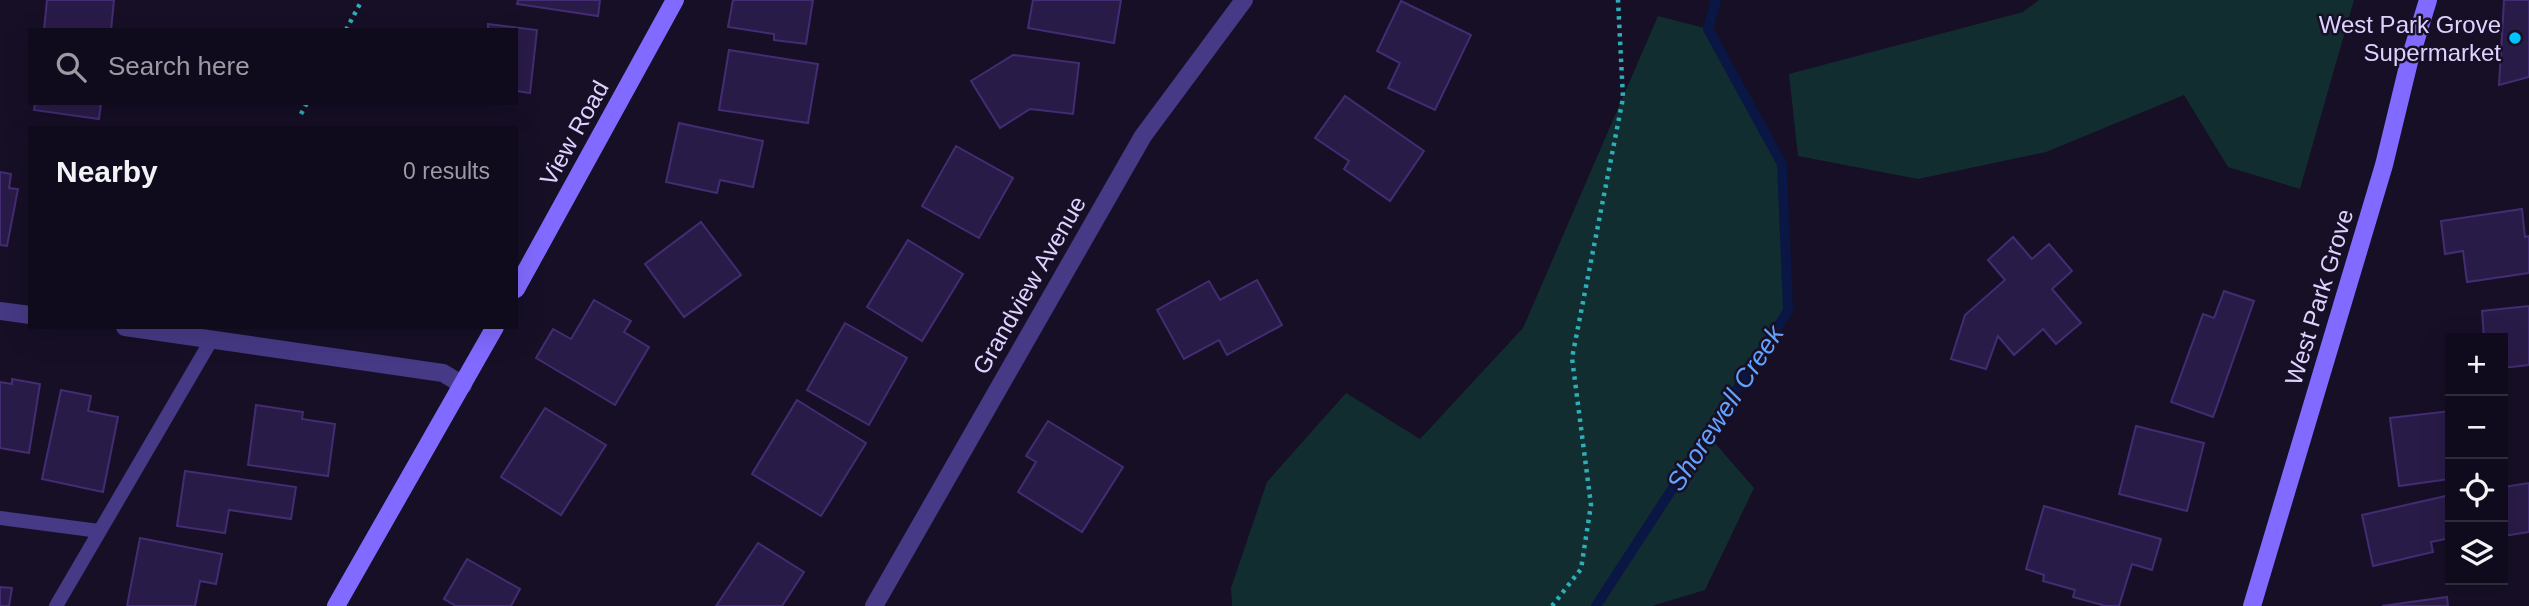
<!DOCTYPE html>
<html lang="en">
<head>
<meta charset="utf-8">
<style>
	:root { --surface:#100b1c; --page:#191425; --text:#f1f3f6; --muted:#9c9ba3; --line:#302b3b }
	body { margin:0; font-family:Helvetica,sans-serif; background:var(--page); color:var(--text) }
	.controls { position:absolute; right:21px; bottom:21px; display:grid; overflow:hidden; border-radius:0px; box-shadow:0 7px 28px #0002 }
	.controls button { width:63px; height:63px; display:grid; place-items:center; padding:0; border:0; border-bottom:2px solid var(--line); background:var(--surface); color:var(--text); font:35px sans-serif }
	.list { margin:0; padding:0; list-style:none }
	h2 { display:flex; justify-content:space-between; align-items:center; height:91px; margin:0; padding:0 28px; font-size:30px }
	h2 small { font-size:23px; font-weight:400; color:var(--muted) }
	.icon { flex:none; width:38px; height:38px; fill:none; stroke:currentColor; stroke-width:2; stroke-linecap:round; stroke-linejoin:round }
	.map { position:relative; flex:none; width:2529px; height:606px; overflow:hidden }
	.search { position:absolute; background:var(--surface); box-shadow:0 7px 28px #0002; left:28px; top:28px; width:490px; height:77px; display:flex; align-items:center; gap:18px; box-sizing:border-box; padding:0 24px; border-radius:0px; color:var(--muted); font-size:26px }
	.panel { position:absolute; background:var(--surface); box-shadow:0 7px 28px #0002; left:28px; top:126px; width:490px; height:203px; border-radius:0px }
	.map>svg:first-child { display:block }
	.green { fill:#122d30 }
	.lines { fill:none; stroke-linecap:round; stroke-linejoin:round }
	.stream { stroke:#0a1744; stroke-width:10 }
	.building { fill:#291b47; stroke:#432c73; stroke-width:2 }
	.path { stroke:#2eaeb8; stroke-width:4.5; stroke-dasharray:3.5 5; stroke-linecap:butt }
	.lane { stroke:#463985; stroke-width:14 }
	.street { stroke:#463985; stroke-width:18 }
	.secondary { stroke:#816aff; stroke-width:18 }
	.poi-dot { fill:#00c4fe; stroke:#160f26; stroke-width:2.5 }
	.labels { text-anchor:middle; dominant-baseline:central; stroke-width:5; stroke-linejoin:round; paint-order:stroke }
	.poi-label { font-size:24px; fill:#ded3ff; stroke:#160f26; text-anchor:end }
	.street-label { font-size:24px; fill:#ded3ff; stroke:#160f26 }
	.water-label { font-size:26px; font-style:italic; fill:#61a2ff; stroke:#160f26 }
</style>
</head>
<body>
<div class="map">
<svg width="2529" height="606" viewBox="0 0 2529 606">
	<rect width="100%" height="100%" fill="#160f26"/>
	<g class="green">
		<polygon points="2039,0 2354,0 2300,189 2228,167 2184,95 2046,152 1918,179 1798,156 1789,74 2023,12"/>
		<polygon points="1658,16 1708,29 1782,164 1788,311 1708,435 1754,488 1705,590 1652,606 1232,606 1231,588 1267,482 1346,393 1420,439 1523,328"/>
	</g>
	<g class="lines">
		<polyline class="stream" points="1596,606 1788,311 1782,164 1708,29 1716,0"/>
	</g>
	<g class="building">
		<polygon points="47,0 114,0 111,30 44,30"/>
		<polygon points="518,0 600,0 598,16 517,4"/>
		<polygon points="733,0 813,0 806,44 774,40 774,34 728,27"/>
		<polygon points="1033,0 1121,0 1114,43 1028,28"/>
		<polygon points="2504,0 2529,0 2529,77 2499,85"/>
		<polygon points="1401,1 1471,35 1435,110 1388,88 1400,63 1377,51"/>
		<polygon points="488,24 537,30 530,93 516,91 516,30 488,30"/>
		<polygon points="729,50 818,64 808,123 719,110"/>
		<polygon points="1013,55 1079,63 1073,114 1030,109 1000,128 971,81"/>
		<polygon points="1345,96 1424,151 1390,201 1344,169 1349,161 1315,138"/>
		<polygon points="35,103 101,103 99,119 34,110"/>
		<polygon points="679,123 763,141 753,187 720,180 717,193 666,182"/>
		<polygon points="956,146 1013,178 979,238 922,206"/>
		<polygon points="0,172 11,174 9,188 18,189 7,246 0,245"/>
		<polygon points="2522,209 2525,237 2529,236 2529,273 2467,282 2463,251 2445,254 2441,221"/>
		<polygon points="701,222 741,275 684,317 645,264"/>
		<polygon points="2013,237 2032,259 2049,244 2072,271 2052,289 2081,323 2056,344 2043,329 2014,355 1998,336 1986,369 1951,359 1965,315 2005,280 1988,260"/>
		<polygon points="908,240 963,274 922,341 867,307"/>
		<polygon points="1257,280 1282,325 1227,355 1219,340 1184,359 1157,310 1209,281 1220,300"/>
		<polygon points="2224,291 2254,301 2213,417 2171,402 2203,314 2214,318"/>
		<polygon points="594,300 631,321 624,332 649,347 615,405 536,358 553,329 571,339"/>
		<polygon points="2529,306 2529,365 2503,368 2503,338 2484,338 2482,311"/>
		<polygon points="845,323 907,358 869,425 807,390"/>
		<polygon points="12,379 40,384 29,453 0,448 0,382 12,384"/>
		<polygon points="61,390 91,396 88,411 118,417 103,492 42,479"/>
		<polygon points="797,400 866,443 821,516 752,474"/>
		<polygon points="256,405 303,412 302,419 335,424 328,476 248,465"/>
		<polygon points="545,408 606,445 561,515 501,477"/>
		<polygon points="2450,411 2450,479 2399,486 2390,418"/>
		<polygon points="1048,421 1123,467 1082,532 1018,492 1036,462 1026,456"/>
		<polygon points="2136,426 2204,443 2187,511 2119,494"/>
		<polygon points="185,471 296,487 291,519 229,510 225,533 177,526"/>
		<polygon points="2529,483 2529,532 2503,536 2503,487"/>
		<polygon points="2450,495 2450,538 2431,542 2433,552 2373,566 2362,515"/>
		<polygon points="2044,506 2161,539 2152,570 2132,564 2119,606 2106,606 2073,597 2075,590 2043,581 2044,575 2026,569"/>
		<polygon points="140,538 222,554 216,584 200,581 195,606 127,606"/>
		<polygon points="758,543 804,572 782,606 716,606"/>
		<polygon points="467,559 520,589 511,606 456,606 444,599"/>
		<polygon points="0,587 12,588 9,606 0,606"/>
		<polygon points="2447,597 2448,606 2382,606"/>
	</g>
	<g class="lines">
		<g class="path">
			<polyline points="346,30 362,0"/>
			<polyline points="301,114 307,103"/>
			<polyline points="1552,606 1581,569 1591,505 1572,358 1623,98 1618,0"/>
		</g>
		<g class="lane">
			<polyline points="0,518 99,531"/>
			<polyline points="56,606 212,339"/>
		</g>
		<g class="street">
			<polyline points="0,311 30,315"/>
			<polyline points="125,327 443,373 463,385"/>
			<polyline points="874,606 1143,136 1244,0"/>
		</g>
		<g class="secondary">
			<polyline points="516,289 675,0"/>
			<polyline points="336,606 495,327"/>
			<polyline points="2252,606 2384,165 2409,62 2428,0"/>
		</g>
	</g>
	<circle class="poi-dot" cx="2515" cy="38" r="7"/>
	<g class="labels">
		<g class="poi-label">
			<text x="2501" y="24">West Park Grove<tspan x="2501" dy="28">Supermarket</tspan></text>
		</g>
		<g class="street-label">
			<text transform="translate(574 133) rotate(-61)">View Road</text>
			<text transform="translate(1029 285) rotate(-60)">Grandview Avenue</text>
			<text transform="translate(2319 297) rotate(-73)">West Park Grove</text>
		</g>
		<g class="water-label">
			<text transform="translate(1725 408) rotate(-57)">Shorewell Creek</text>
		</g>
	</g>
</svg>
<div class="controls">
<button>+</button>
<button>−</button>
<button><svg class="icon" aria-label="locate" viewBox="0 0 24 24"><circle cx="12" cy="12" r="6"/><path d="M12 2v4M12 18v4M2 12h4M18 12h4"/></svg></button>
<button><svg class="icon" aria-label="layers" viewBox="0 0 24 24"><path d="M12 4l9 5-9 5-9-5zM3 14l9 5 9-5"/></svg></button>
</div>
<div class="search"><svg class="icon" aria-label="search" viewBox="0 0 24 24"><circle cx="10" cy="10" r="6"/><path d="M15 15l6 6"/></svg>Search here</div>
<section class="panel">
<h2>Nearby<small>0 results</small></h2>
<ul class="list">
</ul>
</section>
</div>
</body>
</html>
